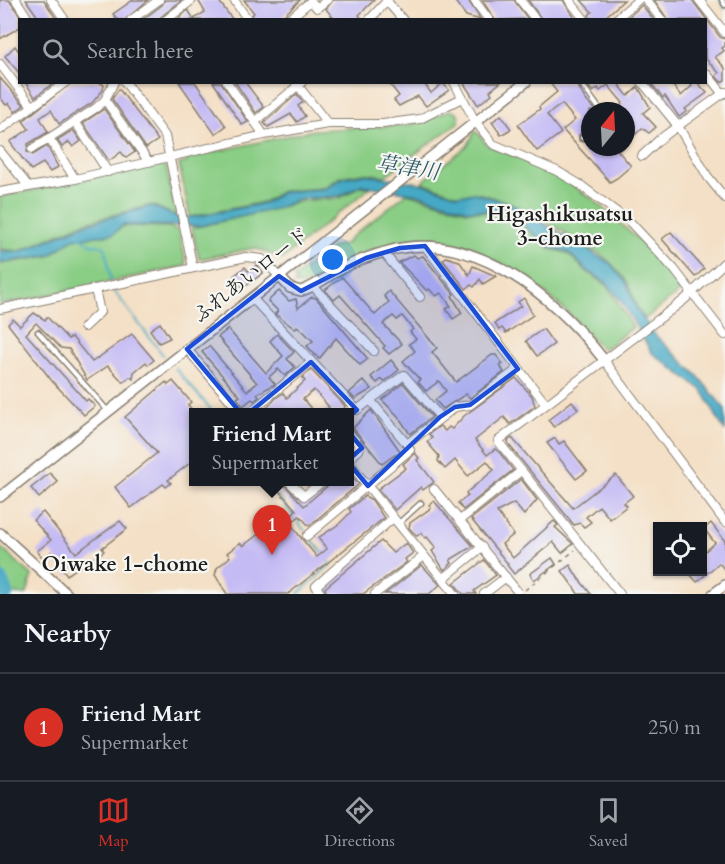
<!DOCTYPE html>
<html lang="en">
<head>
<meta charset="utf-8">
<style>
	:root { --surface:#171b24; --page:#20242c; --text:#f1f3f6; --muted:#9ea1a6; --line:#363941; --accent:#d93025 }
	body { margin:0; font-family:Cardo,"Noto Serif JP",serif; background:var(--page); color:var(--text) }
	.controls { position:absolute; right:18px; bottom:18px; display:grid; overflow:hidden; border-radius:0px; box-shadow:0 2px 4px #0004 }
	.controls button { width:54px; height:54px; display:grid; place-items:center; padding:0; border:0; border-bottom:2px solid var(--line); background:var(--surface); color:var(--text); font:30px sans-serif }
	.compass { position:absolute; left:581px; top:102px; width:54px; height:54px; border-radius:50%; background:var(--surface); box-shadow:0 2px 4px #0004; rotate:18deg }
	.you { position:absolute; left:333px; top:260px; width:21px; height:21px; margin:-15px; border:4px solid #fff; border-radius:50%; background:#1a73e8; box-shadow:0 0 0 9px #1a73e833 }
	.badge { display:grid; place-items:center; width:39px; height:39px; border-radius:50%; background:var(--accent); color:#fff; font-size:20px; font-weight:700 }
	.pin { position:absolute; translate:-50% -50px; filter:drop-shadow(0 2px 3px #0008) }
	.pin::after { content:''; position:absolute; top:32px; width:21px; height:18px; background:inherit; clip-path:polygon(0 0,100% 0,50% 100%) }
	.popup { position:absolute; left:189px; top:408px; width:165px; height:78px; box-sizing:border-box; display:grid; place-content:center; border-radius:0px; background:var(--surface); filter:drop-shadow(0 2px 4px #0005); font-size:20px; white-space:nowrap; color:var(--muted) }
	.popup b { font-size:22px; color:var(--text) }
	.popup::after { content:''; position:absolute; left:50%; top:100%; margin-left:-12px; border:12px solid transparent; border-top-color:var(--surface) }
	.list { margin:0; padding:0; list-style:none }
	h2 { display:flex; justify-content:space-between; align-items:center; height:78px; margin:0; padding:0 24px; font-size:26px }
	h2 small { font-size:20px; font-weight:400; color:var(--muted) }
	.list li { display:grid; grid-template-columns:39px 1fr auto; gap:18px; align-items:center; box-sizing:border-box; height:108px; padding:0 24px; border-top:2px solid var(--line) }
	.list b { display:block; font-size:22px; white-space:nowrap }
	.list p { margin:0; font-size:20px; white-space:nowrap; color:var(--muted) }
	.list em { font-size:20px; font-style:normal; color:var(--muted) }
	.icon { flex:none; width:33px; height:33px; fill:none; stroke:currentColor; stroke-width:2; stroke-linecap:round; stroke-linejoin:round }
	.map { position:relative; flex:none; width:725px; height:594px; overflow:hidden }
	.search { position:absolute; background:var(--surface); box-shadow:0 2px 4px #0004; left:18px; right:18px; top:18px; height:66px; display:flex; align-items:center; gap:15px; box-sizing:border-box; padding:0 21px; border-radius:0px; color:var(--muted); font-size:22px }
	.sheet { height:186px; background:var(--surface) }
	nav { display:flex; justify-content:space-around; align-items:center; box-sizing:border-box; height:84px; border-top:2px solid var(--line); background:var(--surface); font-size:16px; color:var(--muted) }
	nav a { display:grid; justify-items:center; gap:3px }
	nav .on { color:var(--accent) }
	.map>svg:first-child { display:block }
	.green { fill:#8acd85; stroke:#537450; stroke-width:1.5 }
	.water { fill:#44a8c4; stroke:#306270; stroke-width:1.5 }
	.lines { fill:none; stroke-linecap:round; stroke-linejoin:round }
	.stream { stroke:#44a8c4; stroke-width:2 }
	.river { stroke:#44a8c4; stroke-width:15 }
	.building { fill:#c5bbf4 }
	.service-casing { stroke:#887e71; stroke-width:7 }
	.minor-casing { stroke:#887e71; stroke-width:10 }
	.tertiary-casing { stroke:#887e71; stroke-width:12 }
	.path { stroke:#887e71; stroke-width:1.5; stroke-dasharray:4.5 4.5; stroke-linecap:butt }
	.service { stroke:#fff; stroke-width:4 }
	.minor { stroke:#fff; stroke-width:8 }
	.tertiary { stroke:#fff; stroke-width:9 }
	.marked { fill:#1d4ed8; fill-opacity:0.2; stroke:#1d4ed8; stroke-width:4.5; stroke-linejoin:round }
	.labels { text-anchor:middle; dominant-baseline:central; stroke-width:4.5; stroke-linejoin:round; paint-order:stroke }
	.street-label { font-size:20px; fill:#1c1c1c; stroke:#f6f6f2 }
	.water-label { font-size:21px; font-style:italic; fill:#2e5b68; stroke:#f6f6f2 }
	.neighbourhood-label { font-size:21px; font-weight:bold; fill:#1c1c1c; stroke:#f6f6f2 }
</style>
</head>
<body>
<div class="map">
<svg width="725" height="594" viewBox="0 0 725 594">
	<rect width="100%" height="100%" fill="#f6f6f2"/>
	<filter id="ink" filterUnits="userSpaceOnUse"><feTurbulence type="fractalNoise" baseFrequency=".0167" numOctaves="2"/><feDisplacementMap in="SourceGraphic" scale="12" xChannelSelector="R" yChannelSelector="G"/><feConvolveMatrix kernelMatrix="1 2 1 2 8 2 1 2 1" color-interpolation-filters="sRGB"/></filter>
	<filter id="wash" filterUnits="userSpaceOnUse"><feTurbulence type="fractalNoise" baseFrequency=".008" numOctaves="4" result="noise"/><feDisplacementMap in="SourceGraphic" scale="24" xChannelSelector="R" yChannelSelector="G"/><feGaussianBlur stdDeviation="1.35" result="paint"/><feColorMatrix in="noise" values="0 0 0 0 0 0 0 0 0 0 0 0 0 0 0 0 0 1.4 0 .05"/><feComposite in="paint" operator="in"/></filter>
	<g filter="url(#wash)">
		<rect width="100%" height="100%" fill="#f4e0c6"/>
		<g class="green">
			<polygon points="450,110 458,113 459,122 385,176 363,173 341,177 323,188 282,191 264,202 190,217 179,164 187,162 187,158 314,130 410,125"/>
			<polygon points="474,132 477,132 487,145 548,170 593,199 652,252 682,285 679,292 645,319 638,310 628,283 611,263 597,252 579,245 563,231 511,203 478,193 458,195 422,182 468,145"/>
			<polygon points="163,163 166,166 176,216 152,205 86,222 20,251 0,249 0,197"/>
			<polygon points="361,186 370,188 282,259 255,248 199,259 192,228 275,209 301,201 340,198"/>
			<path d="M407,193l60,18 29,1 20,9 35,28 16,4 20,19 20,13 26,42 -26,20 -6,1c-62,-72 -149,-134 -246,-92 -18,8 -42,34 -61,28l2,-3 -2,-3 38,-31 15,-4 2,-4z"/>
			<polygon points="123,226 170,227 179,231 186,263 185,266 0,305 0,264 50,256 73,239 113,234"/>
			<polygon points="0,547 32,575 27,594 13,594 0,569"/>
		</g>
		<polygon class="water" points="363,174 420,183 458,195 475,193 511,204 610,263 626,282 637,310 656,336 697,375 725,409 725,432 702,390 652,353 623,304 607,283 588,271 568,252 552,248 517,220 496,211 468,210 417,194 361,185 340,196 300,199 275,209 200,226 123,225 113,234 73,239 50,255 0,263 0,251 20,252 86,224 152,206 177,217 194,217 265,203 282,192 325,189 342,178"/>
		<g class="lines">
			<g class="stream">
				<polyline points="720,0 725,9"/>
				<polyline points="78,236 91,244 105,247 111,281"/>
				<polyline points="113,290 163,355"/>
				<polyline points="175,368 213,412"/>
				<polyline points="267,482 304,530"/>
				<polyline points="312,540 324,554"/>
				<polyline points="298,594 331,564 329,561"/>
			</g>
			<polyline class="river" points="0,579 6,594"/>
		</g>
		<g id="blocks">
			<g class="building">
				<polygon points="0,0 9,0 20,16 20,27 0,39"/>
				<polygon points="26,0 44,0 57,20 40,20"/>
				<polygon points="133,0 148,0 125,20 118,20 113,14"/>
				<polygon points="165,0 182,0 157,20 142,20 162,5"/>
				<polygon points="198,0 218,0 233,20 177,20 188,10 194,19 205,12"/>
				<polygon points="244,0 300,0 279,20 254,20 252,15 254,13"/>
				<polygon points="333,0 374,0 359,15 363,20 335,20 326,9"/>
				<polygon points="454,0 468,0 481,20 466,16"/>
				<polygon points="482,0 514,0 528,19 495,20"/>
				<polygon points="528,0 563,0 576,20 542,20"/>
				<polygon points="581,0 624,0 602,20 591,20 589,15 592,12"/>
				<polygon points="654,0 692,0 720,37 725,39 725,46 722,48 724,51 715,57 725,68 725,80 721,82 716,76 719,73 705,58 705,20 668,20"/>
				<polygon points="642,5 654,20 625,20"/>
				<polygon points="15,46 20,53 20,74 5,56"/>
				<polygon points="0,78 24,105 15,112 9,103 6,105 0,97"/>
				<polygon points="25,82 55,82 35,97"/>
				<polygon points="72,82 99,82 104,85 103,90 92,103 59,124 51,110 40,118 48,132 28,144 27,152 33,155 47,146 58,167 50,172 43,163 31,170 10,142 29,129 23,121"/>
				<polygon points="179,82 195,82 226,126 215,134"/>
				<polygon points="213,82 221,82 248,122 242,125"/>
				<polygon points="235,82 245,82 264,107 256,113"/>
				<polygon points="388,82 423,82 431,93 443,83 449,90 426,106 418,96 399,106 394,100 399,96"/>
				<polygon points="463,82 501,82 490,91 492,94 478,105"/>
				<polygon points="549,82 576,82 585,99 596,111 590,111 590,127 579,135 579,141 583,142 590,136 590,147 624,147 618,151 631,166 617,178 610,182 563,130 575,120 562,104 547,115 561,133 537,151 530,142 518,125 540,109 539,107 557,92"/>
				<polygon points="585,82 617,82 628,96 638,87 650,107 643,113 656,127 649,133 642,128 635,135 626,125 626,111 619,107 623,103 608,85 600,91 598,88 593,92"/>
				<polygon points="650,82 670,82 681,96 692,86 689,82 697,82 707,93 685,109 687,111 679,117 665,96 663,98"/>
				<polygon points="119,89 158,140 146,148 112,99"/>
				<polygon points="297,94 303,102 298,106 305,116 297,122 291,114 268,127 264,123"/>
				<polygon points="104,109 135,152 126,158 121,152 109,161 83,123"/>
				<polygon points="501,115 511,129 501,135 492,122"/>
				<polygon points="73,130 81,141 73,147 69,142 62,147 57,140"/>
				<polygon points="671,232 704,269 695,277 662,239"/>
				<polygon points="414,255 417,258 423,256 454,294 452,296 462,313 453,319 446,309 451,306 441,293 436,296 429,289 427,291 399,262"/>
				<polygon points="446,257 459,261 469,275 473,266 496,276 483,284 480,279 474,287 471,285 466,289 443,260"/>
				<polygon points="257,265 263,273 243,288 234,276 245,267 248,271"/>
				<polygon points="342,277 375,315 389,302 384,296 389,291 437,348 432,352 456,382 492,355 496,355 503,364 500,366 504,372 470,398 466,394 443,409 435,400 446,391 439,381 426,391 418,382 420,380 403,361 415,351 409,344 416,339 410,332 413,329 402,316 397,320 393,316 383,324 402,344 389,354 383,348 385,346 340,295 334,300 325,290"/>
				<polygon points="279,291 289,301 296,299 298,308 312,297 316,298 368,359 360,365 336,338 319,359 307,346 313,341 303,331 297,326 295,329 275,314 278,311 268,301"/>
				<polygon points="524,298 533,315 506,333 502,328 499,330 495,323 521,306 518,302"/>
				<polygon points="34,313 45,320 47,317 68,339 72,337 92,362 132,334 154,360 148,365 146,362 134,372 133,379 130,377 123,382 108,366 87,380 69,349 61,348 36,323 26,334 86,401 88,399 95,406 84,415 52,381 8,324 13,319 20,326"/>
				<polygon points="160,323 170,338 159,343 150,330"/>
				<polygon points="228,329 266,373 283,356 270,341 277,334 294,352 287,359 295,367 285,376 278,369 269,377 275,384 257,394 259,397 254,401 252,399 243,406 237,398 240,396 202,352 209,346 247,391 257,383 218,337"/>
				<polygon points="543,329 554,344 537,356 526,341"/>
				<polygon points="391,360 399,370 384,382 382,379 377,383 371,377"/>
				<polygon points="311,370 345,406 344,409 339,412 323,412 329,407 314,390 303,399 314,412 269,412 266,409 276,398 283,393 287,398 305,381 302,378"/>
				<polygon points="516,378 532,396 535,406 510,424 504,417 475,440 487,455 495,449 500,453 513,470 463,510 458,503 468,496 466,493 494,470 487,461 468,476 455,460 445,469 438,461 439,456 427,442 432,438 429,434 440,426 445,431 449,427 452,429 464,416"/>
				<polygon points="173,381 191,402 188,405 194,412 194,460 168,480 171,483 166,487 163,484 131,508 115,487 157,453 125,417 166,382 168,385"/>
				<polygon points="363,381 372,389 355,399 349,393"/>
				<polygon points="403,383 432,417 410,434 398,416 382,400"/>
				<polygon points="572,401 578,409 554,427 548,420"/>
				<polygon points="371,410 400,451 382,464 353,428"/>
				<polygon points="512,438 573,508 616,475 633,496 624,503 627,506 610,519 599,506 586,517 591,522 584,527 580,523 574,525 509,445 508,441"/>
				<polygon points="555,438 559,444 564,441 587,471 576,479 547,443"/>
				<polygon points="415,453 419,458 417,460 434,482 423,490 421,487 395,510 378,489 406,468 403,464"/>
				<polygon points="50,473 58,482 39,498 31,488"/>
				<polygon points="353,478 359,484 309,526 300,516 290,523 302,539 317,557 327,549 318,538 339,524 351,512 349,509 365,496 372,500 384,518 288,594 227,594 215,575 217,568 230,557 227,553 240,543 243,546 269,526 267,524 274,519 276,521 283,515 287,519 296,510 271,482 282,482 304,506 332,482 350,482"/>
				<polygon points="521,479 537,500 524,515 514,503 497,512 512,532 513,535 502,544 513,558 554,521 558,525 555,527 573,544 562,553 553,542 514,574 507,565 508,564 471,519"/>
				<polygon points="434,501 473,546 450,560 452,563 444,570 432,551 436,548 427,537 425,538 421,533 417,536 409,528 410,523 431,508 429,505"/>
				<polygon points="43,512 76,553 120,521 127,529 102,548 104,551 98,555 67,575 51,552 43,558 37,551 51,540 33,520"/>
				<polygon points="711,523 725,541 725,570 719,563 697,582 688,572 702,572 702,554 715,543 704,529"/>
				<polygon points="381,541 393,553 406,543 413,553 405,559 407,562 363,594 327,594 325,588"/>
				<polygon points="552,558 556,564 534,580 530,574"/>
				<polygon points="484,560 496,575 474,591 476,594 463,594 454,583"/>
				<polygon points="422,565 440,585 429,594 385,594"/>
				<polygon points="570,565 578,578 591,594 578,594 575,589 562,571"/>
			</g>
		</g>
	</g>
	<g filter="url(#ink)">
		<use href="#blocks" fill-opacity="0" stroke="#887e71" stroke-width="1.5"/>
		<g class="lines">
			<g class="service-casing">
				<g id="service">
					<polyline points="722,0 725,5"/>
					<polyline points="580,82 601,111"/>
					<polyline points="582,138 590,131"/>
					<polyline points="38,332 108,411"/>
					<polyline points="399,523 421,503"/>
				</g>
			</g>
			<g class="minor-casing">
				<g id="minor">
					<polyline points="16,0 29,20"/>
					<polyline points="51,0 65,20"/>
					<polyline points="234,0 248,20"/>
					<polyline points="386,0 403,20"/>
					<polyline points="474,0 489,20"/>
					<polyline points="520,0 536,20"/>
					<polyline points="569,0 585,20"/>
					<polyline points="646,0 662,20"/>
					<polyline points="699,0 725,33"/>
					<polyline points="131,20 159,0"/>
					<polyline points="166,20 192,0"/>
					<polyline points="288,20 311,1 317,8 327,0"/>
					<polyline points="369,20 388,0"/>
					<polyline points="615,20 638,0"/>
					<polyline points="0,64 32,106"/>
					<polyline points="706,73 723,94"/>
					<polyline points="125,82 165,136 193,268"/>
					<polyline points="227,82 264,135"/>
					<polyline points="454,82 475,121 493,144 557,171 579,184 630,222 674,269 725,335"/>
					<polyline points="642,82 678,126 708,177 725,198"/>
					<polyline points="296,83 328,124"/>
					<polyline points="105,100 149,162"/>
					<polyline points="255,122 302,82"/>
					<polyline points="76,123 108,172"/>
					<polyline points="0,130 66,82"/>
					<polyline points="49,138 75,179"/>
					<polyline points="32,149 96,108 105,100 114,82"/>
					<polyline points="0,151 29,187"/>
					<polyline points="642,156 660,139 725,92"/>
					<polyline points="0,192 75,179 264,135 328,124 383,124 420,119 462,98"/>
					<polyline points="425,246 545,403"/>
					<polyline points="383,252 420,297"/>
					<polyline points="313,286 374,351"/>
					<polyline points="252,298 357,410 404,375 440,417"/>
					<polyline points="0,309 246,257 262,259 279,276"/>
					<polyline points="84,327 100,312 95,289"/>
					<polyline points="187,349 240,412"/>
					<polyline points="604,360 725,522"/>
					<polyline points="371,401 407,444"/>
					<polyline points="250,412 311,362"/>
					<polyline points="350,434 360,446 359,450 350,458"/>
					<polyline points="350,464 455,594"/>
					<polyline points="289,482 304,496 322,482"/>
					<polyline points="434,489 517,591"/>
					<polyline points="460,520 521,471"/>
					<polyline points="307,536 410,450 407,444 455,407 470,405 518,369"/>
					<polyline points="443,579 482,547"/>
					<polyline points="321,594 316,586 393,518"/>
					<polyline points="375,594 424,556"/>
					<polyline points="484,594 506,577"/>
					<polyline points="620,594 498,441 684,300 725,262"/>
				</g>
			</g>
			<g class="tertiary-casing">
				<g id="tertiary">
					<path d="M279,276l11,12 11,3c16,-5 29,-17 44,-24 14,-7 28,-12 43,-16 85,-24 168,47 216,109"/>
					<polyline points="0,497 526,82"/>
					<polyline points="0,533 67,594"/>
					<polyline points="713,594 725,585"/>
				</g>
			</g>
			<polyline class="path" points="525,590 575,550"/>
			<use href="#service" class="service"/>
			<use href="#minor" class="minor"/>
			<use href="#tertiary" class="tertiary"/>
		</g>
	</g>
	<path class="marked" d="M425,246l93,123 -48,36 -15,2 -15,10 -72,69 -21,-25 15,-13 -21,-25 16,-13 -46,-48 -67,55 -57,-68 92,-73 22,15 65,-33 34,-10z"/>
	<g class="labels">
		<g class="street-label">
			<text transform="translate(251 275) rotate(-38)">ふれあいロード</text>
		</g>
		<g class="water-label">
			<text transform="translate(408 168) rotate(9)">草津川</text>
		</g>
		<g class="neighbourhood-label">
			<text x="560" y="214">Higashikusatsu<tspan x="560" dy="24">3-chome</tspan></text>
			<text x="125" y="564">Oiwake 1-chome</text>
		</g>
	</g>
</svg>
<div class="controls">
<button><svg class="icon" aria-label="locate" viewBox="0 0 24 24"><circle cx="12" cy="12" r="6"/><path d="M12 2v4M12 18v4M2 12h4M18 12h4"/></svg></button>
</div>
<svg class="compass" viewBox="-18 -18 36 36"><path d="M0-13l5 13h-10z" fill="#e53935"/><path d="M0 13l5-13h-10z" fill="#9ea1a6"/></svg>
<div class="you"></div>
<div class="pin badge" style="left:272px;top:555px">1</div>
<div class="popup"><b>Friend Mart</b>Supermarket</div>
<div class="search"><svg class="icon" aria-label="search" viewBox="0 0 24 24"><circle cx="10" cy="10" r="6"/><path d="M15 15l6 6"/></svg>Search here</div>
</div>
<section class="sheet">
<h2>Nearby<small></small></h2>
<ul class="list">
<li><span class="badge">1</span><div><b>Friend Mart</b><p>Supermarket</p></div><em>250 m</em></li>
</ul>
</section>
<nav>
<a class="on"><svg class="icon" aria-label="map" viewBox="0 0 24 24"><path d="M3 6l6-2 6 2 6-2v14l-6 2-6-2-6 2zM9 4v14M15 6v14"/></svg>Map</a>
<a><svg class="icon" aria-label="directions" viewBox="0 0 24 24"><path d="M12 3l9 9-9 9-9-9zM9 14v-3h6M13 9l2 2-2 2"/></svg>Directions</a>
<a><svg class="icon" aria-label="saved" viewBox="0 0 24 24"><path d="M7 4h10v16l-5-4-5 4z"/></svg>Saved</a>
</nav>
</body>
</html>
